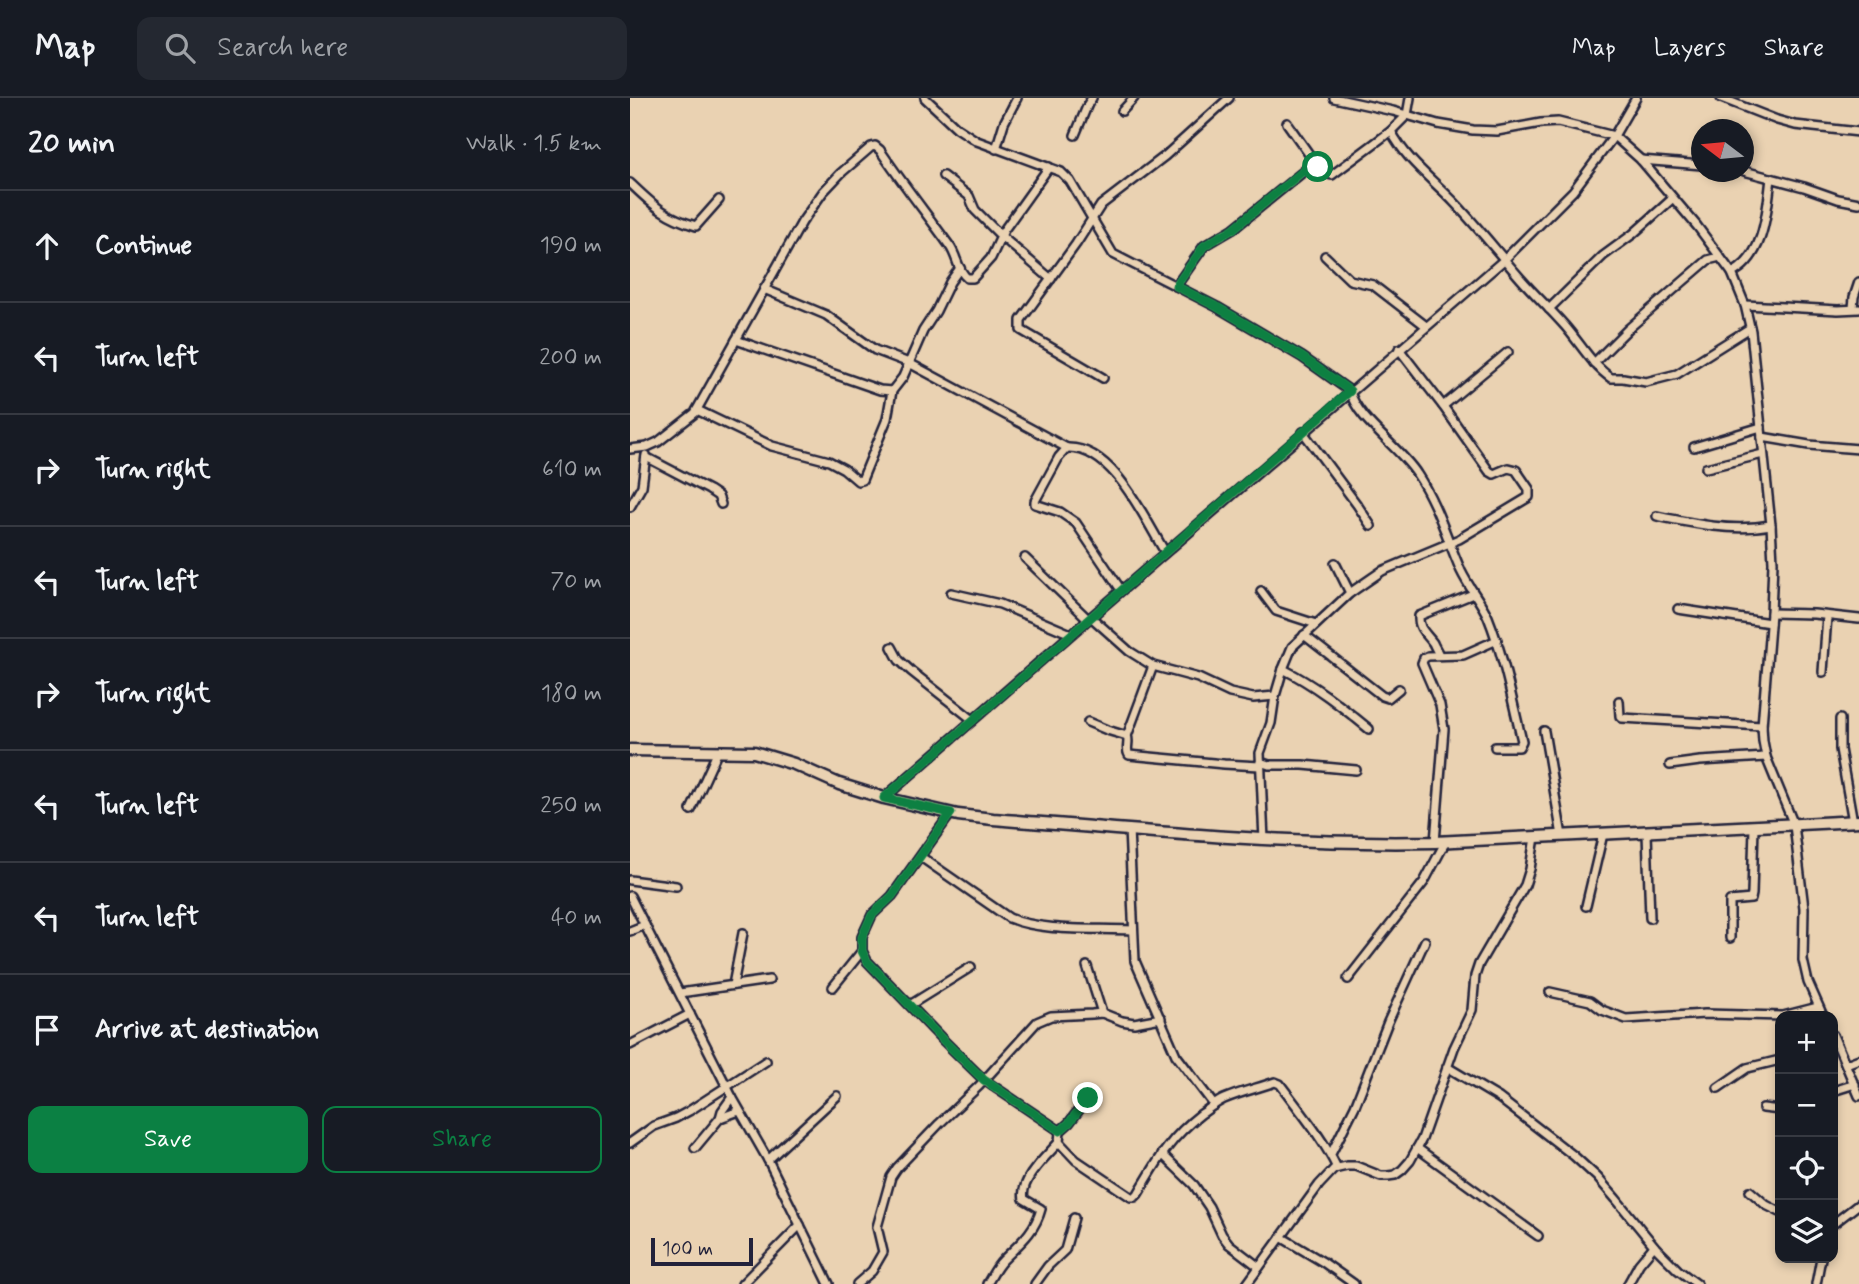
<!DOCTYPE html>
<html lang="en">
<head>
<meta charset="utf-8">
<style>
	:root { --surface:#171b24; --page:#242831; --text:#f1f3f6; --muted:#9ea1a6; --line:#363941; --accent:#0b8043 }
	body { margin:0; font-family:Mynerve,sans-serif; background:var(--page); color:var(--text) }
	.controls { position:absolute; right:21px; bottom:21px; display:grid; overflow:hidden; border-radius:14px; box-shadow:0 4px 10px #0003 }
	.controls button { width:63px; height:63px; display:grid; place-items:center; padding:0; border:0; border-bottom:2px solid var(--line); background:var(--surface); color:var(--text); font:35px sans-serif }
	.compass { position:absolute; left:1061px; top:21px; width:63px; height:63px; border-radius:50%; background:var(--surface); box-shadow:0 4px 10px #0003; rotate:286deg }
	.scale { position:absolute; left:21px; bottom:18px; width:102px; box-sizing:border-box; padding-left:7px; border:4px solid #22223b; border-top:0; font-size:19px; line-height:24px; white-space:nowrap; color:#22223b; -webkit-text-stroke:5px #ead2b2; paint-order:stroke }
	.stop { position:absolute; width:21px; height:21px; margin:-16px; border:5px solid #0b8043; border-radius:50%; background:#fff }
	.stop.end { background:#0b8043; border-color:#fff; box-shadow:0 2px 7px #0008 }
	.list { margin:0; padding:0; list-style:none }
	h2 { display:flex; justify-content:space-between; align-items:center; height:91px; margin:0; padding:0 28px; font-size:30px }
	h2 small { font-size:23px; font-weight:400; color:var(--muted) }
	.list li { display:grid; grid-template-columns:46px 1fr auto; gap:21px; align-items:center; box-sizing:border-box; height:112px; padding:0 28px; border-top:2px solid var(--line) }
	.list b { display:block; font-size:26px; white-space:nowrap }
	.list em { font-size:23px; font-style:normal; color:var(--muted) }
	.actions { display:flex; gap:14px; padding:21px 28px }
	.actions a { flex:1; padding:16px 0; border:2px solid var(--accent); border-radius:14px; text-align:center; font-size:24px; color:var(--accent) }
	.actions .main { background:var(--accent); color:#fff }
	.icon { flex:none; width:38px; height:38px; fill:none; stroke:currentColor; stroke-width:2; stroke-linecap:round; stroke-linejoin:round }
	.map { position:relative; flex:none; width:1229px; height:1186px; overflow:hidden }
	header { display:flex; align-items:center; gap:42px; box-sizing:border-box; height:98px; padding:0 35px; background:var(--surface); border-bottom:2px solid var(--line) }
	header strong { font-size:33px }
	nav { display:flex; gap:38px; margin-inline-start:auto; font-size:24px }
	.search { width:490px; height:63px; background:var(--page); display:flex; align-items:center; gap:18px; box-sizing:border-box; padding:0 24px; border-radius:14px; color:var(--muted); font-size:26px }
	main { display:flex }
	aside { flex:1; background:var(--surface) }
	.map>svg:first-child { display:block }
	.lines { fill:none; stroke-linecap:round; stroke-linejoin:round }
	.street-casing { stroke:#22223b; stroke-width:12 }
	.secondary-casing { stroke:#22223b; stroke-width:15 }
	.street { stroke:#ead2b2; stroke-width:7 }
	.secondary { stroke:#ead2b2; stroke-width:10 }
	.route { stroke:#0b8043; stroke-width:9 }
</style>
</head>
<body>
<header>
<strong>Map</strong>
<div class="search"><svg class="icon" aria-label="search" viewBox="0 0 24 24"><circle cx="10" cy="10" r="6"/><path d="M15 15l6 6"/></svg>Search here</div>
<nav><a>Map</a><a>Layers</a><a>Share</a></nav>
</header>
<main>
<aside>
<h2>20 min<small>Walk · 1.5 km</small></h2>
<ul class="list">
<li><svg class="icon" aria-label="ahead" viewBox="0 0 24 24"><path d="M12 20V5M6 11l6-6 6 6"/></svg><div><b>Continue</b></div><em>190 m</em></li>
<li><svg class="icon" aria-label="left" viewBox="0 0 24 24"><path d="M17 20v-9H6M10 6l-5 5 5 5"/></svg><div><b>Turn left</b></div><em>200 m</em></li>
<li><svg class="icon" aria-label="right" viewBox="0 0 24 24"><path d="M7 20v-9h11M14 6l5 5-5 5"/></svg><div><b>Turn right</b></div><em>610 m</em></li>
<li><svg class="icon" aria-label="left" viewBox="0 0 24 24"><path d="M17 20v-9H6M10 6l-5 5 5 5"/></svg><div><b>Turn left</b></div><em>70 m</em></li>
<li><svg class="icon" aria-label="right" viewBox="0 0 24 24"><path d="M7 20v-9h11M14 6l5 5-5 5"/></svg><div><b>Turn right</b></div><em>180 m</em></li>
<li><svg class="icon" aria-label="left" viewBox="0 0 24 24"><path d="M17 20v-9H6M10 6l-5 5 5 5"/></svg><div><b>Turn left</b></div><em>250 m</em></li>
<li><svg class="icon" aria-label="left" viewBox="0 0 24 24"><path d="M17 20v-9H6M10 6l-5 5 5 5"/></svg><div><b>Turn left</b></div><em>40 m</em></li>
<li><svg class="icon" aria-label="arrive" viewBox="0 0 24 24"><path d="M6 21V4h12l-3 4 3 4H6"/></svg><div><b>Arrive at destination</b></div></li>
</ul>
<div class="actions"><a class="main">Save</a><a>Share</a></div>
</aside>
<div class="map">
<svg width="1229" height="1186" viewBox="0 0 1229 1186">
	<rect width="100%" height="100%" fill="#ead2b2"/>
	<filter id="ink" filterUnits="userSpaceOnUse"><feTurbulence type="fractalNoise" baseFrequency=".0143" numOctaves="2"/><feDisplacementMap in="SourceGraphic" scale="14" xChannelSelector="R" yChannelSelector="G"/><feConvolveMatrix kernelMatrix="1 2 1 2 8 2 1 2 1" color-interpolation-filters="sRGB"/></filter>
	<g filter="url(#ink)">
		<g class="lines">
			<g class="street-casing">
				<g id="street">
					<path d="M295,0l32,30 20,13 84,31 9,9 43,73 104,53 85,50 48,34c6,28 51,57 67,83 20,30 30,65 44,97 8,17 20,30 27,46 16,40 24,83 34,124l-3,6h-24"/>
					<polyline points="704,0 763,13 808,26 843,32 867,33 911,25 928,24 984,38 1011,62 1067,128 1102,175 1115,207 1121,233 1141,427 1143,464 1141,515 1132,628 1133,643 1136,659 1164,727 1174,810 1173,862 1178,884 1193,918"/>
					<path d="M780,0l-3,17 -16,16c15,29 41,48 63,71 24,25 45,52 67,77 14,16 30,31 44,47 15,17 27,39 46,52h12l23,4 31,-8 73,-46"/>
					<polyline points="1091,0 1147,22 1165,27 1229,34"/>
					<polyline points="492,13 504,0"/>
					<polyline points="657,25 688,69"/>
					<polyline points="445,37 458,6 462,0"/>
					<polyline points="366,51 374,25 387,0"/>
					<polyline points="1011,62 1072,67"/>
					<polyline points="1114,73 1174,89 1208,101 1229,105"/>
					<polyline points="313,78 339,98 345,112 371,138 421,181"/>
					<path d="M0,85c23,22 35,34 66,43l23,-26"/>
					<polyline points="695,158 720,182 743,187 796,228"/>
					<path d="M1102,175c33,-16 35,-63 39,-95"/>
					<path d="M546,188l28,-40 29,-17 76,-62c10,-4 14,6 23,8l59,-44"/>
					<path d="M134,191l62,26 49,35 34,13 158,85c46,-2 77,70 98,104"/>
					<polyline points="1115,207 1208,212 1229,211"/>
					<polyline points="1223,210 1224,199 1229,184"/>
					<polyline points="919,211 973,158 1003,136 1042,101"/>
					<polyline points="106,242 250,292 262,293"/>
					<polyline points="964,265 998,231 1078,162 1090,159"/>
					<polyline points="473,280 391,232 391,222 446,146 471,107 535,58 599,0"/>
					<polyline points="813,308 878,254"/>
					<polyline points="67,312 142,348 199,363 214,371 228,383 232,382 257,321 262,293 273,279 293,233 306,213 320,184 330,170"/>
					<polyline points="673,334 728,408 741,428"/>
					<polyline points="1132,339 1179,347 1229,351"/>
					<polyline points="1064,349 1131,329"/>
					<polyline points="437,350 429,359 405,403 405,406 430,414 446,425 491,492"/>
					<path d="M0,351l17,-2 11,-5 37,-29 107,-191 21,-30 18,-19 30,-26 4,-1 5,4c22,33 46,63 69,95 8,10 8,25 18,33h6l18,-20 13,-28 45,-63"/>
					<polyline points="16,359 79,392 88,398 91,406"/>
					<polyline points="1076,370 1133,356"/>
					<polyline points="0,409 12,388 16,357"/>
					<path d="M1027,418c38,8 76,16 114,9"/>
					<polyline points="395,460 458,521"/>
					<polyline points="705,465 720,495"/>
					<polyline points="631,493 646,513 686,526"/>
					<polyline points="321,495 370,506 441,536"/>
					<polyline points="1048,511 1140,525"/>
					<polyline points="1141,515 1184,516 1229,521"/>
					<polyline points="461,519 499,553 523,568 568,580 600,595 623,600 645,598"/>
					<polyline points="674,537 752,598 758,600 769,591"/>
					<polyline points="262,549 269,562 281,573 343,622"/>
					<path d="M809,557c0,-1 -6,-11 -6,-12 -7,-10 -15,-14 -14,-27l54,-22"/>
					<path d="M523,568l-26,70c3,6 -2,13 2,19l95,9 36,2"/>
					<path d="M653,571c32,16 58,37 86,60"/>
					<polyline points="1193,574 1197,518"/>
					<polyline points="989,603 990,618 992,620 1132,628"/>
					<polyline points="1210,621 1210,651 1223,724"/>
					<polyline points="458,624 477,632 497,638"/>
					<polyline points="914,633 932,738"/>
					<polyline points="630,664 639,667 673,667 726,672"/>
					<polyline points="1040,667 1070,663 1136,659"/>
					<polyline points="254,700 461,519 875,161 943,93 984,38 1006,0"/>
					<polyline points="61,712 88,653"/>
					<polyline points="321,715 262,798 242,817 232,839 232,853 237,863 314,943 354,982 430,1033"/>
					<polyline points="499,731 505,863 546,957 584,1007"/>
					<polyline points="1017,735 1020,820"/>
					<polyline points="634,742 630,655 641,625 645,598 653,571 662,549 720,495 752,473 829,441 899,399 899,391 886,372 878,370 864,376 859,373 813,308 769,251"/>
					<polyline points="805,744 814,631 810,607 792,565 794,560 798,558 833,557 867,542"/>
					<path d="M291,759l88,61c33,14 86,10 123,12"/>
					<polyline points="0,782 46,788"/>
					<polyline points="0,798 102,999 138,1062 199,1186"/>
					<polyline points="956,808 973,736"/>
					<polyline points="0,833 15,827"/>
					<polyline points="1100,840 1100,803 1121,801 1122,796 1124,729"/>
					<polyline points="457,868 472,915"/>
					<polyline points="718,881 794,784 816,743"/>
					<polyline points="103,887 113,835"/>
					<polyline points="203,889 232,853"/>
					<polyline points="920,894 960,903 972,912 996,921 1075,916 1153,918 1188,909"/>
					<polyline points="50,895 139,882"/>
					<polyline points="280,907 341,869"/>
					<polyline points="1203,937 1229,998"/>
					<polyline points="0,947 60,916"/>
					<polyline points="1216,966 1229,961"/>
					<polyline points="817,969 869,1000 944,1058 967,1079 986,1101 1026,1150 1048,1172 1067,1186"/>
					<polyline points="1088,990 1117,970 1150,962"/>
					<polyline points="1203,993 1225,986"/>
					<path d="M458,1000l-19,25 -9,8 -1,11 17,18 55,37h4l3,-3c20,-34 31,-55 63,-80 8,-5 14,-11 23,-15 16,-7 34,-11 51,-17l5,2c20,27 43,54 57,84"/>
					<polyline points="1133,1010 1150,1012"/>
					<polyline points="90,1020 109,1013"/>
					<polyline points="0,1045 24,1028 46,1020 59,1013 136,963"/>
					<polyline points="65,1050 90,1020 92,1013 102,999"/>
					<polyline points="787,1050 908,1138"/>
					<polyline points="532,1056 564,1087 579,1109 592,1137 599,1146 629,1169"/>
					<polyline points="701,1056 725,1008 758,924 795,843"/>
					<polyline points="138,1062 207,998"/>
					<polyline points="1120,1093 1136,1107 1150,1114"/>
					<polyline points="1203,1126 1229,1106"/>
					<polyline points="651,1139 693,1164 724,1186"/>
					<polyline points="112,1186 170,1127"/>
					<polyline points="227,1186 242,1173 253,1154 247,1129 261,1079 267,1070 309,1026 349,988 407,924 421,918 462,916 472,915 492,923 504,925 531,920"/>
					<path d="M357,1186c5,-8 9,-17 16,-24 16,-16 32,-28 38,-51l-17,-10c-5,-19 23,-43 35,-57"/>
					<polyline points="405,1186 418,1168 435,1152 444,1120"/>
					<polyline points="617,1186 689,1087 704,1071 717,1068 726,1068 751,1078 758,1078 765,1077 772,1072 780,1063 792,1041 824,950 842,912 845,878 849,866 895,787 900,771 905,739"/>
					<polyline points="998,1186 1009,1166 1024,1148"/>
					<polyline points="1186,1186 1191,1160"/>
				</g>
			</g>
			<g class="secondary-casing">
				<path id="secondary" d="M0,652l124,2 40,12 45,20 45,14 74,17 35,4c147,12 294,26 442,23l424,-21"/>
			</g>
			<use href="#street" class="street"/>
			<use href="#secondary" class="secondary"/>
		</g>
	</g>
	<g class="lines" filter="url(#ink)">
		<polyline class="route" points="458,1000 439,1025 430,1033 354,982 314,943 237,863 232,853 232,839 242,817 262,798 321,715 254,700 720,293 672,259 587,209 546,188 574,148 603,131 678,69 682,67 688,69"/>
	</g>
</svg>
<div class="controls">
<button>+</button>
<button>−</button>
<button><svg class="icon" aria-label="locate" viewBox="0 0 24 24"><circle cx="12" cy="12" r="6"/><path d="M12 2v4M12 18v4M2 12h4M18 12h4"/></svg></button>
<button><svg class="icon" aria-label="layers" viewBox="0 0 24 24"><path d="M12 4l9 5-9 5-9-5zM3 14l9 5 9-5"/></svg></button>
</div>
<svg class="compass" viewBox="-18 -18 36 36"><path d="M0-13l5 13h-10z" fill="#e53935"/><path d="M0 13l5-13h-10z" fill="#9ea1a6"/></svg>
<div class="scale">100 m</div>
<div class="stop" style="left:688px;top:69px"></div>
<div class="stop end" style="left:458px;top:1000px"></div>
</div>
</main>
</body>
</html>
